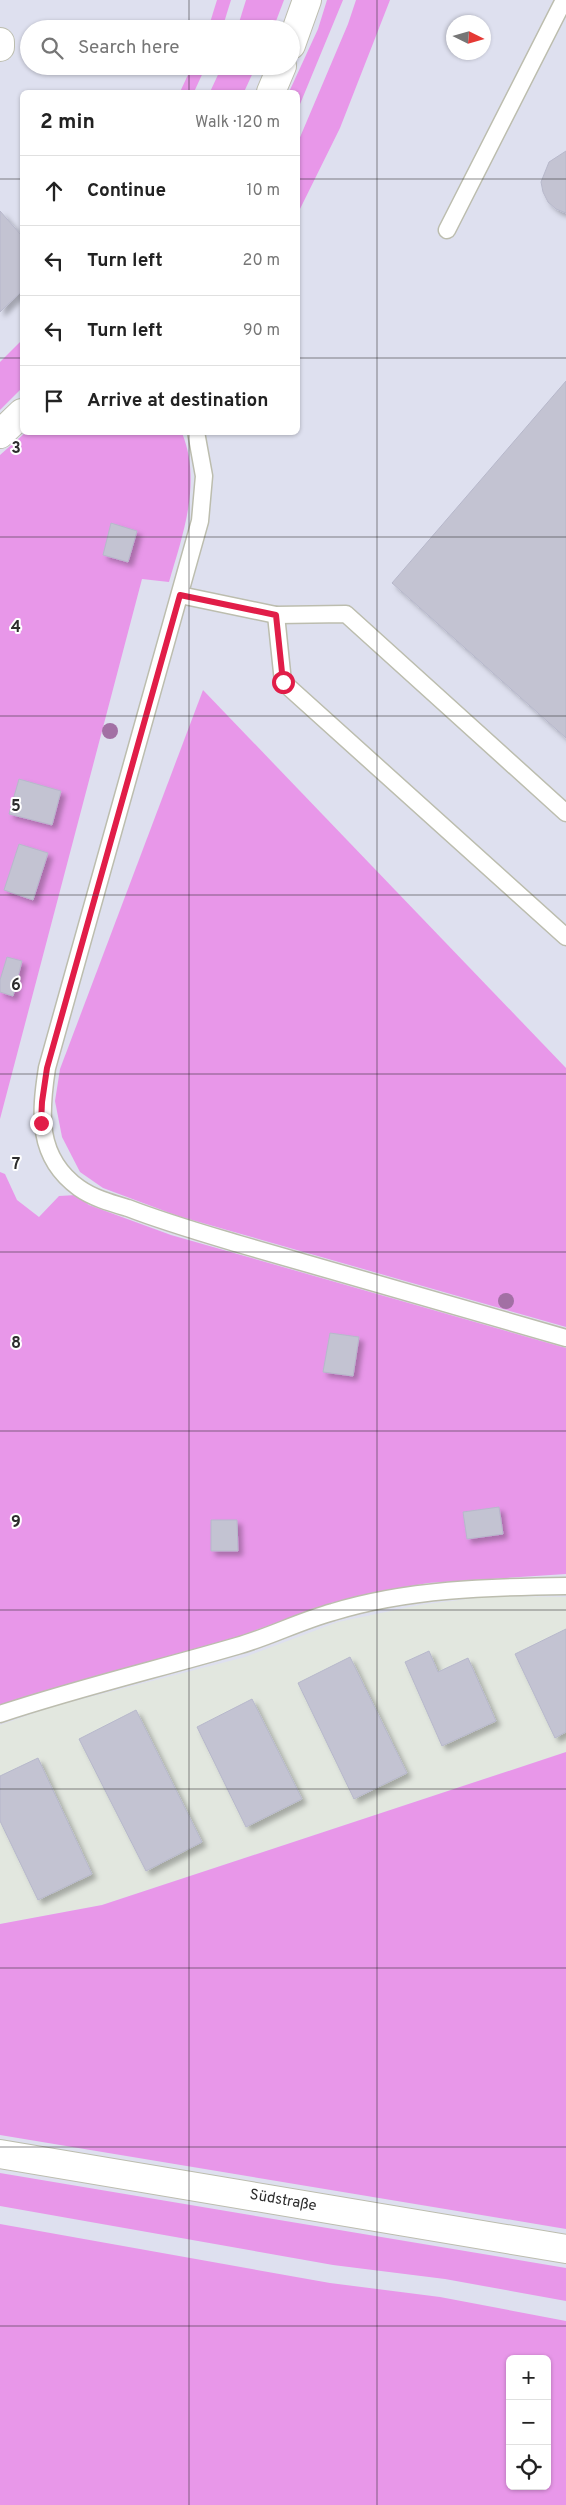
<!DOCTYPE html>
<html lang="en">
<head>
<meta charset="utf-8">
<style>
	:root { --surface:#fff; --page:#f6f6f6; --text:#222; --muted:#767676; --line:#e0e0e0 }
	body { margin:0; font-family:Overpass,sans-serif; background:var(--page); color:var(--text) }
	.controls { position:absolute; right:15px; bottom:15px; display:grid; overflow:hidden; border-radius:8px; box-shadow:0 1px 4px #0004 }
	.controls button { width:45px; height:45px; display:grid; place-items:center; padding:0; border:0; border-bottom:1px solid var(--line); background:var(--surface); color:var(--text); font:25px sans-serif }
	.compass { position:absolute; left:446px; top:15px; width:45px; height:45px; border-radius:50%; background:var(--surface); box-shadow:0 1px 4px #0004; rotate:95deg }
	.stop { position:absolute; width:15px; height:15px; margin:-11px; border:4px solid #e11d48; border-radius:50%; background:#fff }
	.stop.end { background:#e11d48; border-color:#fff; box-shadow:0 1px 5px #0008 }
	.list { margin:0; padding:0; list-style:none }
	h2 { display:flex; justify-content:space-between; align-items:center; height:65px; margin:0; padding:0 20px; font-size:21px }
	h2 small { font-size:16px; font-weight:400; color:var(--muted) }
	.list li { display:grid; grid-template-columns:32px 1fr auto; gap:15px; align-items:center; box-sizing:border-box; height:70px; padding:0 20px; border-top:1px solid var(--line) }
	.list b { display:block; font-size:19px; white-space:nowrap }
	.list em { font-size:16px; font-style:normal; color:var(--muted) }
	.icon { flex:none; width:28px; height:28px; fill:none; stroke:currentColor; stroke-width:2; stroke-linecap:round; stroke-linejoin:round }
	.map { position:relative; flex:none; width:566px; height:2505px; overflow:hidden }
	.search { position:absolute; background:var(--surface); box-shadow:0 1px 4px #0004; left:20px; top:20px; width:280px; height:55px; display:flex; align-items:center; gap:12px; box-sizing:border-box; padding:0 18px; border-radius:28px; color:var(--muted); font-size:19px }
	.panel { position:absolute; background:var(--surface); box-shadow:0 1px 4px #0004; left:20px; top:90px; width:280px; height:345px; border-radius:8px }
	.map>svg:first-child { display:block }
	.industrial { fill:#e2e7df }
	.green { fill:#e897e9; fill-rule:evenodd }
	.building { fill:#c3c3d2; stroke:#b7b8cb; filter:url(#shadow) }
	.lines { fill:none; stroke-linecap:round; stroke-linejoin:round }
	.lane-casing { stroke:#bcbdae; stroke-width:19 }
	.street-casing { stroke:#bcbdae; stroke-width:30 }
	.lane { stroke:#fff; stroke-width:16 }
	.street { stroke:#fff; stroke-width:28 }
	.tree { fill:#a270a4 }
	.route { stroke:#e11d48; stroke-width:6 }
	.grid { fill:none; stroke:#2d2d2d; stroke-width:1; stroke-opacity:0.55 }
	.labels { text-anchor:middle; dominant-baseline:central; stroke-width:4; stroke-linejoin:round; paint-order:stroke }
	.street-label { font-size:15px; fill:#2d2d2d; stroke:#fff }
	.grid-label { font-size:16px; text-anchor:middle; font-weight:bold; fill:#2d2d2d; stroke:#fff; stroke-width:4; stroke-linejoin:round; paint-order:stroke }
</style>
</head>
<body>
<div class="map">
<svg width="566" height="2505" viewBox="0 0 566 2505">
	<defs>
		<filter id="shadow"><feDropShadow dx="4.5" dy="4.5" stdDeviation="2.5" flood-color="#0004"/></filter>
	</defs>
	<rect width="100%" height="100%" fill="#dee0ef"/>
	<polygon class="industrial" points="491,1596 566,1597 566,1752 102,1905 0,1924 0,1725 55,1706 245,1657 338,1622 419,1605"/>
	<g class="green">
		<polygon points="217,0 231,0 222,29 208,29"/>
		<polygon points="246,0 284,0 273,29 237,29"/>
		<polygon points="327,0 343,0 298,109 298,92 289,92 318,29"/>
		<polygon points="356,0 390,0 340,128 298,213 298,142 348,24"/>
		<polygon points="192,66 206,66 194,92 180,92"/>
		<polygon points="222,66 256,66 244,92 210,92"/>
		<polygon points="22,340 22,388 0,410 0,362"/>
		<path d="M25,433h157c20,49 1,101 -13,149l-27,-3 -142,540v-664z"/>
		<polygon points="203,690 566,1068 566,1327 178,1216 103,1188 80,1172 62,1137 55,1101 60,1069"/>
		<polygon points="0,1172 5,1174 17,1200 39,1217 59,1196 76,1195 89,1205 171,1235 566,1348 566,1574 428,1583 368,1594 331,1603 237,1637 54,1688 0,1705"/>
		<polygon points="566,1752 566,2229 0,2135 0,1924 102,1905"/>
		<polygon points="0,2173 566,2268 566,2301 445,2279 333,2265 0,2206"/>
		<path d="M0,2224l330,59 110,14 126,24v184h-566zM510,2359h37v127h-37z"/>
	</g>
	<g class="building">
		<polygon points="566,151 566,213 556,209 548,202 543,192 541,182 549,162"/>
		<polygon points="0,211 22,236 22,291 0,312"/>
		<polygon points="566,381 566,738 392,583"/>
		<polygon points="111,523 137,531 128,562 103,555"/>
		<polygon points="19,779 61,791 52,825 9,814"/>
		<polygon points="19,844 48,853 33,900 4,890"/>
		<polygon points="7,957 22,961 13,996 0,992 0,980"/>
		<polygon points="330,1333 359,1337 353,1376 323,1372"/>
		<polygon points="499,1507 503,1534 467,1539 463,1512"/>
		<polygon points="211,1520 237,1520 238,1551 211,1551"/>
		<polygon points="566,1629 566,1732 555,1738 515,1654"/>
		<polygon points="429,1651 438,1672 468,1658 496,1721 442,1746 405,1662"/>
		<polygon points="350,1657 407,1773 354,1799 298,1683"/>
		<polygon points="252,1699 302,1799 246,1827 197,1727"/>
		<polygon points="136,1710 202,1842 146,1871 79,1739"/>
		<polygon points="38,1758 92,1874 38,1900 0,1821 0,1776"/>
	</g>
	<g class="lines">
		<g class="lane-casing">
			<g id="lane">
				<polyline points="447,230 564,0"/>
				<path d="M196,432l8,44 -4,45 -153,547c-7,45 -11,89 32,120 14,10 32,15 49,20 36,14 74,25 111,36 109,31 218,62 327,94"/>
				<polyline points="180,595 276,615 346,614 566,813"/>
				<polyline points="276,615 283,682 566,937"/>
				<path d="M0,1714c78,-26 158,-45 237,-68 32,-9 63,-25 96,-34 75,-23 155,-25 233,-26"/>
			</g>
		</g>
		<g class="street-casing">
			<g id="street">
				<polyline points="0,42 0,47"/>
				<polyline points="291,45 307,0"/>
				<polyline points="271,92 282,66"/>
				<polyline points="0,434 22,413"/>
				<polyline points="0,2154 566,2249"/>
			</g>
		</g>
		<use href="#lane" class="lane"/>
		<use href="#street" class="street"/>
	</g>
	<g class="tree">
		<circle cx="110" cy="731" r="8"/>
		<circle cx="506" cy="1301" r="8"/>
	</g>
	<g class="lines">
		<polyline class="route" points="41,1123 42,1102 47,1068 180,595 276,615 283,682"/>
	</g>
	<path class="grid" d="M189,0v29M377,0v2505M189,66v26M0,179h22M298,179h268M0,358h22M298,358h268M189,432v2073M0,537h566M0,716h566M0,895h566M0,1074h566M0,1252h566M0,1431h566M0,1610h566M0,1789h566M0,1968h566M0,2147h566M0,2326h566"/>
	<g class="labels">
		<g class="street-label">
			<text transform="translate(283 2201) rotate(10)">Südstraße</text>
		</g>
	</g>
	<g class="grid-label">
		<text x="16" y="453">3</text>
		<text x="16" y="632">4</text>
		<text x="16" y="811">5</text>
		<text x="16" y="990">6</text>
		<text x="16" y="1169">7</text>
		<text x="16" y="1348">8</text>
		<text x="16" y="1527">9</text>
	</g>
</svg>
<div class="controls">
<button>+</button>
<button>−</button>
<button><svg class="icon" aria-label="locate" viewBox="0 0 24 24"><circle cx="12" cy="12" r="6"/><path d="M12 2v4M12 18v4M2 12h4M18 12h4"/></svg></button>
</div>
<svg class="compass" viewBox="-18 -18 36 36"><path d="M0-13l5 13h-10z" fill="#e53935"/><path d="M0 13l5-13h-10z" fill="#767676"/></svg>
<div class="stop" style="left:283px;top:682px"></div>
<div class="stop end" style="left:41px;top:1123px"></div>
<div class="search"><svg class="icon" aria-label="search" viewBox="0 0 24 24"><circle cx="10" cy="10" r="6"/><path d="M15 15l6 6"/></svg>Search here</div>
<section class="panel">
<h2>2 min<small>Walk · 120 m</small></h2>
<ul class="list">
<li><svg class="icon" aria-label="ahead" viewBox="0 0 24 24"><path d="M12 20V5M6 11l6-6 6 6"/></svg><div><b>Continue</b></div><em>10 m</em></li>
<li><svg class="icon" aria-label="left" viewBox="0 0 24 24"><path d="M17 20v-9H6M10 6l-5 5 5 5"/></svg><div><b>Turn left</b></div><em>20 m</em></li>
<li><svg class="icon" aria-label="left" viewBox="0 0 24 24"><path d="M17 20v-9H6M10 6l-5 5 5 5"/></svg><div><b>Turn left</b></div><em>90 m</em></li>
<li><svg class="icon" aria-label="arrive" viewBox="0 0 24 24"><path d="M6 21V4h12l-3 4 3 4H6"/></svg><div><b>Arrive at destination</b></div></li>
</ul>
</section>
</div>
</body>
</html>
